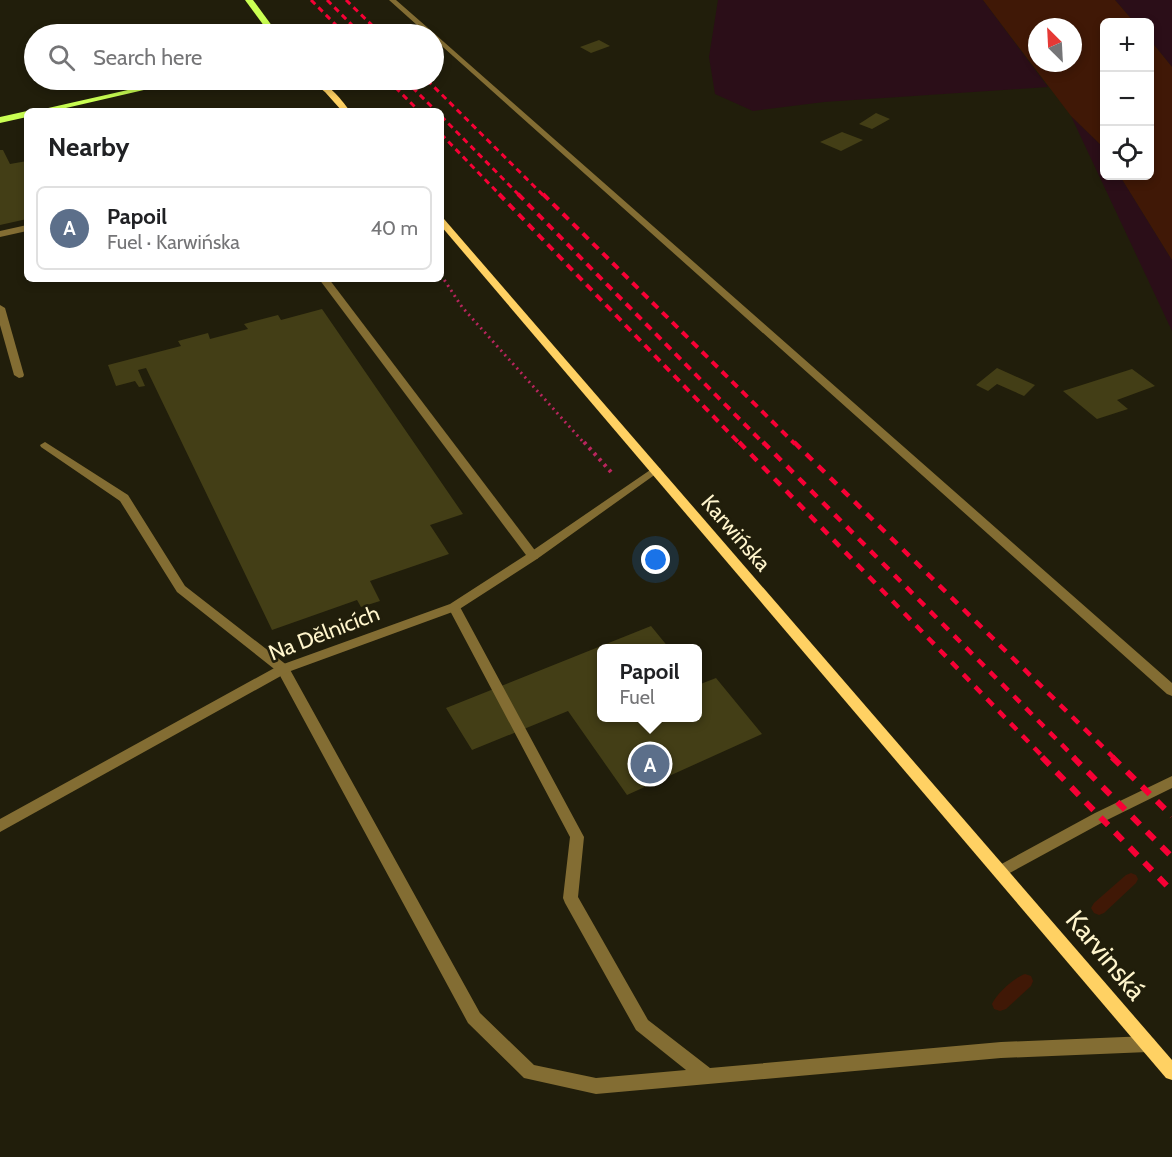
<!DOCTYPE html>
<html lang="en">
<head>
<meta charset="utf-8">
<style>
	:root { --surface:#fff; --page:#f6f6f6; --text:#202124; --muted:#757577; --line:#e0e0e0; --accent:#db2777 }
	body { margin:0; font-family:Cabin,sans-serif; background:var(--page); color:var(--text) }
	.controls { position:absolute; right:18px; top:18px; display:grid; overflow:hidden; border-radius:9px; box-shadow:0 3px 9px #0003 }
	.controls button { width:54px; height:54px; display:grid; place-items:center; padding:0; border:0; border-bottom:2px solid var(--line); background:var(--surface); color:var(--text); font:30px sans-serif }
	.compass { position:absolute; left:1028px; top:18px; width:54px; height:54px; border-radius:50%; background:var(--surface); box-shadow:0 3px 9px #0003; rotate:336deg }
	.you { position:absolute; left:656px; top:560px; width:21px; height:21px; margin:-15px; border:4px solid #fff; border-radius:50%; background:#1a73e8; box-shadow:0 0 0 9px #1a73e833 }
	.badge { display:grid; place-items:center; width:39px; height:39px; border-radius:50%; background:var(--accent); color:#fff; font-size:20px; font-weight:700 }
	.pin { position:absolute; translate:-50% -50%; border:3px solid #fff; box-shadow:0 2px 6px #0006 }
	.popup { position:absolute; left:597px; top:644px; width:105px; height:78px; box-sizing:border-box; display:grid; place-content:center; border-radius:9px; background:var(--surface); filter:drop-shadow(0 2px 4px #0005); font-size:20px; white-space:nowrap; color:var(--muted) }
	.popup b { font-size:22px; color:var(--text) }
	.popup::after { content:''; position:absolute; left:50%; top:100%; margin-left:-12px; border:12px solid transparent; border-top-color:var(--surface) }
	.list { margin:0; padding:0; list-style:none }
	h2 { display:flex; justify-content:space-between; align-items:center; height:78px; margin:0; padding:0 24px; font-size:26px }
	h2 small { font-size:20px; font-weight:400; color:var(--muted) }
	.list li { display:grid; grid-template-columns:39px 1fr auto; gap:18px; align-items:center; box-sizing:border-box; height:84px; margin:0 12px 12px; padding:0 12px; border:2px solid var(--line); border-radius:9px }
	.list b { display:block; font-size:22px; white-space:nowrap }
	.list p { margin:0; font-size:20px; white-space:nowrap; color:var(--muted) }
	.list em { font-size:20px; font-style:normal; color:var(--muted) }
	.icon { flex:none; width:33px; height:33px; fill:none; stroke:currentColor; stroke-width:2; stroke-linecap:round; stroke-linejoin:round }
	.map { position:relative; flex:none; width:1172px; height:1157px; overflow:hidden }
	.search { position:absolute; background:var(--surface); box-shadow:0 3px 9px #0003; left:24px; top:24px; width:420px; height:66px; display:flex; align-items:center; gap:15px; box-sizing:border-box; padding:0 21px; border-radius:33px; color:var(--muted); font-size:22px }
	.panel { position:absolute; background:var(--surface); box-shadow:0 3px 9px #0003; left:24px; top:108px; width:420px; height:174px; border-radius:9px }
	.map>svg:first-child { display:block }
	.green { fill:#2b0e18 }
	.water { fill:#401806; fill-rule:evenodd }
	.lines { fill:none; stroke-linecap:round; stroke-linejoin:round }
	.stream { fill:#401806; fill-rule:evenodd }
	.building { fill:#433e16 }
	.path-far1 { stroke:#b9255d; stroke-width:3; stroke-dasharray:2 4; stroke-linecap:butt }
	.path { stroke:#b9255d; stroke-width:4; stroke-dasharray:3 4.5; stroke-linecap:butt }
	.service { fill:#836d33; fill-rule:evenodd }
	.minor { fill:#836d33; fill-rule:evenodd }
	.secondary { fill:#ffd163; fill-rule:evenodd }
	.primary { fill:#caff53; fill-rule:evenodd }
	.rail-far3 { stroke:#f70035; stroke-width:3; stroke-dasharray:6 4.5; stroke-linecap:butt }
	.rail-far2 { stroke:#f70035; stroke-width:4; stroke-dasharray:8 6; stroke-linecap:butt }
	.rail-far1 { stroke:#f70035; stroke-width:4.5; stroke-dasharray:9 8; stroke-linecap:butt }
	.rail { stroke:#f70035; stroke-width:6; stroke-dasharray:11 10; stroke-linecap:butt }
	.labels { text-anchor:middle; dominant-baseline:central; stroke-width:5; stroke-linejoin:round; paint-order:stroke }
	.street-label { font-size:22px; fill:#fff5cc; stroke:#211e0b }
	.near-street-label { font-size:27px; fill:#fff5cc; stroke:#211e0b }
</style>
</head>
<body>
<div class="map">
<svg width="1172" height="1157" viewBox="0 0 1172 1157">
	<rect width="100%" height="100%" fill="#211e0b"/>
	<g class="green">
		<polygon points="718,0 983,0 1048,87 824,102 753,111 715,94 709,57"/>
		<polygon points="1115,0 1172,0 1172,67 1150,40 1150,22 1134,22"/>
		<polygon points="1071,116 1104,148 1104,176 1120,176 1172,260 1172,331"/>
	</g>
	<g class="water">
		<path d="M983,0h132l19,22h-30v126l-33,-32zM1037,27h36v36h-36z"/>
		<polygon points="1150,40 1172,67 1172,260 1120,176 1150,176"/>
	</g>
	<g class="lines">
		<g class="stream">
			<polygon points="1131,873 1136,875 1138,879 1136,883 1104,913 1099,915 1094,913 1091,908 1094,903 1126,875"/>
			<path d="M1025,974l6,2 2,5 -2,5 -25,23 -6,2 -6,-2 -2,-5c5,-11 22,-26 33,-30z"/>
		</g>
	</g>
	<g class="building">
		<polygon points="599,40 610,46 591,53 580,47"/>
		<polygon points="876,113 890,119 872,129 859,124"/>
		<polygon points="842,132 863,140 841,151 820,142"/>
		<polygon points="0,150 3,150 10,164 27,161 27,219 0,225"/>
		<polygon points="322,309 463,514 430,525 449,554 370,581 380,601 361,607 357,600 272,630 146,368 138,370 145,386 139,387 135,381 116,386 108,365 181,346 178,341 208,333 210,339 248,329 244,324 278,315 281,320"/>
		<polygon points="997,368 1035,385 1024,396 997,384 988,391 976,385"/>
		<polygon points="1132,369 1155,386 1117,400 1128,409 1097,419 1063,391"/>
		<polygon points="651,626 669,648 602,648 602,718 698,718 698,685 716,678 762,734 627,795 568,711 472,750 446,708"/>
	</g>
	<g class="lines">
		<polyline class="path-far1" points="441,275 462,307 585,444"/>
		<polyline class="path" points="584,442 611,472"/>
		<g class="service">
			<polygon points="27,225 27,231 0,237 0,231"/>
			<polygon points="319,279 329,279 537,553 539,556 537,559 529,559"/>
			<polygon points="0,305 5,308 24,375 23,377 19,378 14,375 0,325"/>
			<polygon points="45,442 128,495 185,586 288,666 480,1013 534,1065 596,1078 686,1070 636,1030 565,903 563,898 570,837 448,607 454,603 460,607 584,837 578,897 648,1020 710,1068 1001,1042 1148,1036 1154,1039 1156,1044 1154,1049 1148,1052 1001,1058 596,1094 524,1078 468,1023 278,672 177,592 120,501 41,447 40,445"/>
		</g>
		<g class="minor">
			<polygon points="389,0 396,0 436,35 1172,683 1172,696 1167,694 434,39 434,34 427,34"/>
			<polygon points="656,466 661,469 660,471 537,559 458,610 288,672 0,832 0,819 278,666 450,604 529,553"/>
			<polygon points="1172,776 1172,788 1105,821 1006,875 1001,877 996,875 994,871 996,867 1095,813"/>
		</g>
		<g class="secondary">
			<path d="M310,80c17,0 30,18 40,31h-8l-17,-19z"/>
			<polygon points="441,218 444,219 1172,1060 1172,1080 1166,1078 441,226"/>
		</g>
		<g class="primary">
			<polygon points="245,0 253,0 278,34 270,34"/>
			<polygon points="172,80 187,80 53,111 35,111"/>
			<polygon points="27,111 27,117 0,123 0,117"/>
		</g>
		<g class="rail-far3">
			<polyline points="311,0 345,34"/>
			<polyline points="327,0 361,34"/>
			<polyline points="346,0 381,34"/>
			<polyline points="388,80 419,111"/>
			<polyline points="405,80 436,111"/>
			<polyline points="427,80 544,196"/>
			<polyline points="441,116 520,196"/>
			<polyline points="441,134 501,196"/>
		</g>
		<g class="rail-far2">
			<polyline points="499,194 740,444"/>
			<polyline points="518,194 764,444"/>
			<polyline points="543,194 795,444"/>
		</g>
		<g class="rail-far1">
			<polyline points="739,442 1044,758"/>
			<polyline points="763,442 1075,758"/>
			<polyline points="794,442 1114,758"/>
		</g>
		<g class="rail">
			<polyline points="1042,757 1172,891"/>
			<polyline points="1073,757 1172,857"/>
			<polyline points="1112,757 1172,816"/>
		</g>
	</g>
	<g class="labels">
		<g class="street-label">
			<text transform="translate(736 533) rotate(49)">Karwińska</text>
			<text transform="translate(324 633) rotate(-21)">Na Dělnicích</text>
		</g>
		<g class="near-street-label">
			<text transform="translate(1106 955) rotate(50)">Karvinská</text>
		</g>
	</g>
</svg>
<div class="controls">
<button>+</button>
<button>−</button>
<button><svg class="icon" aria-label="locate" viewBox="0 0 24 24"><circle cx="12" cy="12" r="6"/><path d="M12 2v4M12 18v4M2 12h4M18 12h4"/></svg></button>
</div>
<svg class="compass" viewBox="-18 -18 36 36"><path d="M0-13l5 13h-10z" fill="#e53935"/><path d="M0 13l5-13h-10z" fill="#757577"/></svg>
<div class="you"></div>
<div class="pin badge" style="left:650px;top:764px;background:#5c6f8a">A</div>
<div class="popup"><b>Papoil</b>Fuel</div>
<div class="search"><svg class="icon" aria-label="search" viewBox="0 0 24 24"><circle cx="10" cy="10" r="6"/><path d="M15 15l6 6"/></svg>Search here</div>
<section class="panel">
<h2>Nearby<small></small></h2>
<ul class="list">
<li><span class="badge" style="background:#5c6f8a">A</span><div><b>Papoil</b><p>Fuel · Karwińska</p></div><em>40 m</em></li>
</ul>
</section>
</div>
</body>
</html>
